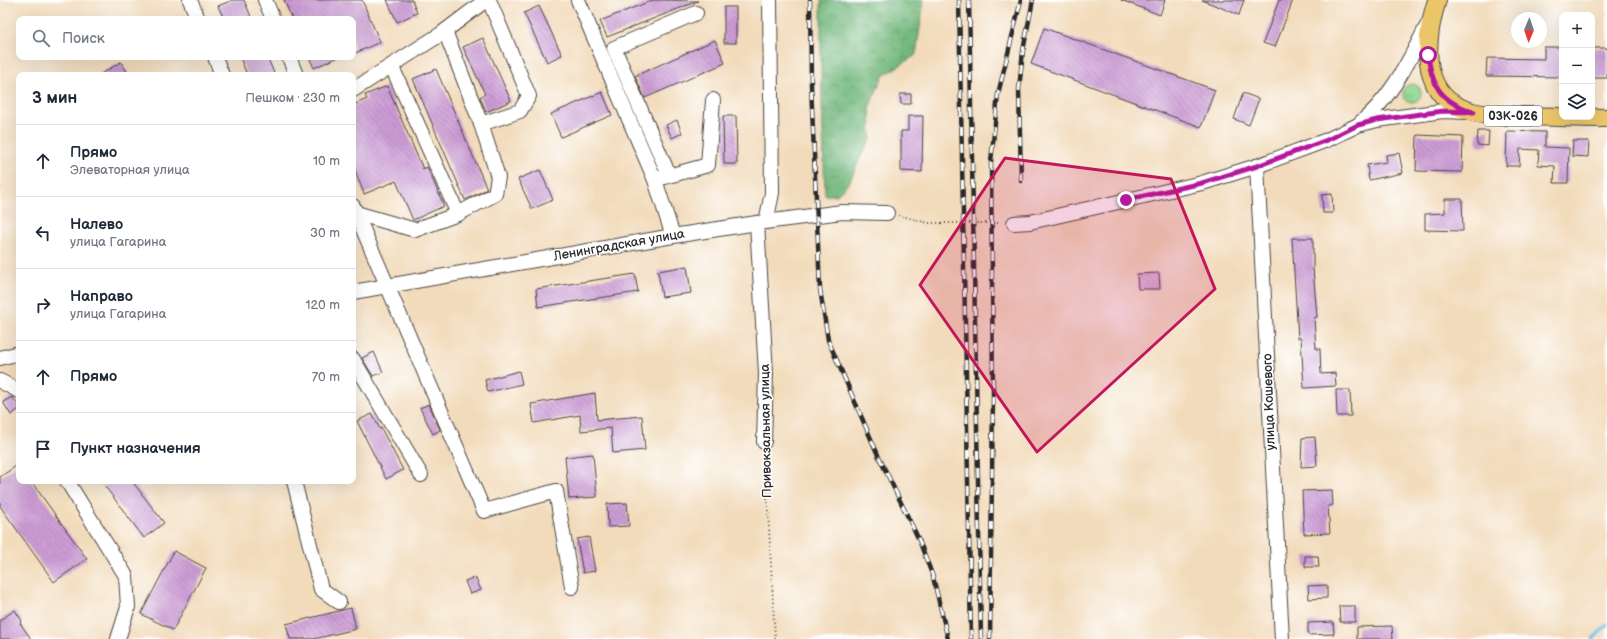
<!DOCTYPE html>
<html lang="ru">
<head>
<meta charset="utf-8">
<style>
	:root { --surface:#fff; --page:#f6f6f7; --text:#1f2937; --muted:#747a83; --line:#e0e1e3 }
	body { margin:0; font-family:"Balsamiq Sans",sans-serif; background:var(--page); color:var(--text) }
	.controls { position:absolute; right:12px; top:12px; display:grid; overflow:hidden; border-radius:8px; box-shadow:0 4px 16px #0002 }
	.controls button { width:36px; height:36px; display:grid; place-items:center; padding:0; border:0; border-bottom:1px solid var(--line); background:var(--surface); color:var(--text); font:20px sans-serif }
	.compass { position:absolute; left:1511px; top:12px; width:36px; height:36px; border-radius:50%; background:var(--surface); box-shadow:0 4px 16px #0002; rotate:182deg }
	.stop { position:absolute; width:12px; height:12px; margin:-9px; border:3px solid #b5179e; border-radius:50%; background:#fff }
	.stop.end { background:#b5179e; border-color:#fff; box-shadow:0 1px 4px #0008 }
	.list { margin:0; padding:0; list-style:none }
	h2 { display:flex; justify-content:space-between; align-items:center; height:52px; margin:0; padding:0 16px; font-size:17px }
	h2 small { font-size:13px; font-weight:400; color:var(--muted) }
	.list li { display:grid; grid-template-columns:26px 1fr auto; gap:12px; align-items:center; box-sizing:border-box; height:72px; padding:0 16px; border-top:1px solid var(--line) }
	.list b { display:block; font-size:15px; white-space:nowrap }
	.list p { margin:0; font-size:13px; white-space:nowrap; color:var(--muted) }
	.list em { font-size:13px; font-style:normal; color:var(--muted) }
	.icon { flex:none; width:22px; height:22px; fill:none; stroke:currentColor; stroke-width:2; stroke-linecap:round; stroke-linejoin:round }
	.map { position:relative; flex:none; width:1607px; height:639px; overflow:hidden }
	.search { position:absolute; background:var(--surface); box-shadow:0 4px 16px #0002; left:16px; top:16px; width:340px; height:44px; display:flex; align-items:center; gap:10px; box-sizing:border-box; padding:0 14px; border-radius:8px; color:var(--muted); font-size:15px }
	.panel { position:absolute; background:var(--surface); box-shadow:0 4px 16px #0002; left:16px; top:72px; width:340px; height:412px; border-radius:8px }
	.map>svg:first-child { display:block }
	.grass { fill:url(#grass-tufts); stroke:#5d815f }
	.forest { fill:url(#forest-crowns); stroke:#4f7254 }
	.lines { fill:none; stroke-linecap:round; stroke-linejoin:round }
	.stream { stroke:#64bfe1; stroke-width:3.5 }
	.building { fill:url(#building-back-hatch) }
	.minor-casing { stroke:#494541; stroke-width:16 }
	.major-casing { stroke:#494541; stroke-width:20 }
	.path { stroke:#494541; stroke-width:2; stroke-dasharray:1 3; stroke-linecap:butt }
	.minor { stroke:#fff; stroke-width:14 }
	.major { stroke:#eac669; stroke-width:18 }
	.rail-casing { stroke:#2b2b2b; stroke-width:4.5 }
	.rail { stroke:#fff; stroke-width:3; stroke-dasharray:9; stroke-linecap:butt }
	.route { stroke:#b5179e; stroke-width:5 }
	.marked { fill:#c2185b; fill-opacity:0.2; stroke:#c2185b; stroke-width:3; stroke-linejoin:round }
	.labels { text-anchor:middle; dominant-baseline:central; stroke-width:3; stroke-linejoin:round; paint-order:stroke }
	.shield { fill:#fff; stroke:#6b6b6b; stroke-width:1 }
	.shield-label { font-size:12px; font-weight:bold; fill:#2b2b2b }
	.street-label { font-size:13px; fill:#2b2b2b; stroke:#fff }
</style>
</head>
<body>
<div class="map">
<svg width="1607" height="639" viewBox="0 0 1607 639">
	<defs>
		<pattern id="grass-tufts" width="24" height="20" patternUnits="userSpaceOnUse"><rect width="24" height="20" fill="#8fd793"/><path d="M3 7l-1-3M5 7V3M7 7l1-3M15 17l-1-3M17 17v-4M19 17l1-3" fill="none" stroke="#7cb97f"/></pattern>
		<pattern id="forest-crowns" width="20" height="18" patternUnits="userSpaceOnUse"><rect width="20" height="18" fill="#73b87d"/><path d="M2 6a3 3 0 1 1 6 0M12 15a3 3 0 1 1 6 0" fill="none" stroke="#5f9667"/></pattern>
		<pattern id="building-back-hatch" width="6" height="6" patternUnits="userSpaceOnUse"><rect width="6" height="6" fill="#cc9cd5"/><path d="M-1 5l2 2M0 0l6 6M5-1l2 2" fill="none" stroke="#a67fad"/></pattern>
	</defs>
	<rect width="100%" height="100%" fill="#fff"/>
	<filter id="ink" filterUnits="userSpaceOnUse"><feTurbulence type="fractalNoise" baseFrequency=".025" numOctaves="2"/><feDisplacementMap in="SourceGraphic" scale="8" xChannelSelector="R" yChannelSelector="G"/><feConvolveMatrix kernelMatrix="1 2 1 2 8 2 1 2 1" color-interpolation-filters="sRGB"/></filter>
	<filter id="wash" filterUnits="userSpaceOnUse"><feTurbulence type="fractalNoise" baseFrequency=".012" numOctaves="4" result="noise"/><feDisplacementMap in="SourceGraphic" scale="16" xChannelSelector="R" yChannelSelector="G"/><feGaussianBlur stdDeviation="0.9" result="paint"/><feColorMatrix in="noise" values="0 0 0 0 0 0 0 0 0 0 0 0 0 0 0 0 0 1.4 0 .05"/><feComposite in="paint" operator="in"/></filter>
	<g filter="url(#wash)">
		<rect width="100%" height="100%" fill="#f2dbbb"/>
		<circle class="grass" cx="1412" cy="93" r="9"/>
		<polygon class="forest" points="821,0 924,0 916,55 883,76 870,105 871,139 862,154 849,183 837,195 825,195 821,71"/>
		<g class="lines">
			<polyline class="stream" points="1593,639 1607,625"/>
		</g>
		<g id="blocks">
			<g class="building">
				<polygon points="233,0 244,0 252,19 224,19 218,6"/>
				<polygon points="284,0 362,0 380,42 353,54 353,19 292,19"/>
				<polygon points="387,0 412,0 417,13 397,22"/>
				<polygon points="653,0 698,1 607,37 600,21"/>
				<polygon points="1121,0 1165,0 1160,15"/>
				<polygon points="1202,0 1244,0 1239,15"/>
				<polygon points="1279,0 1293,0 1275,47 1263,43"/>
				<polygon points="539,6 562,55 547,62 524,13"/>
				<rect x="724" y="7" width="12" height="36"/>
				<polygon points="1044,28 1215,90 1201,127 1031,64"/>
				<polygon points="483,38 511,101 486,112 480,97 485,94 463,47"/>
				<polygon points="715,40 725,63 645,98 635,76"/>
				<polygon points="1544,47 1562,47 1562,77 1486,76 1487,58 1544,59"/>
				<rect x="1592" y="48" width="15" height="30"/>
				<polygon points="240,57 267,57 275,75 247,75"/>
				<polygon points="309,57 338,57 314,68"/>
				<polygon points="121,62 129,75 99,75"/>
				<polygon points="436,69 487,189 465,200 413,79"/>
				<polygon points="387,86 423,169 427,167 444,206 413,220 396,181 364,194 353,165 353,105 367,99 365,95"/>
				<polygon points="602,92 612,115 561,137 551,114"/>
				<polygon points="1243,93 1259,99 1249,125 1234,119"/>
				<polygon points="900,94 911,94 911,104 901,104"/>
				<polygon points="723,116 736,116 737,164 724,164"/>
				<polygon points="908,116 923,116 922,172 901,171 901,131 908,131"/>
				<polygon points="677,120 682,133 672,138 666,125"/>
				<polygon points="1478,131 1489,131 1488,146 1477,145"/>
				<polygon points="1507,131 1545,132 1545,147 1569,148 1568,183 1554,183 1555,166 1538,165 1539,150 1520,149 1519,166 1506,166"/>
				<polygon points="1417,135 1463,137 1462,172 1416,171"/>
				<polygon points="1573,141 1589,141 1588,157 1572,156"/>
				<polygon points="1399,153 1403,173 1369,180 1367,165 1387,162 1386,155"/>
				<polygon points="540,170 553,200 532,209 518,179"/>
				<polygon points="1332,194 1333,213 1323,213 1322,195"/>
				<polygon points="1445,199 1462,199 1463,231 1425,230 1425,214 1445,213"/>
				<polygon points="1292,238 1313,238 1313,268 1317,317 1314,318 1316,349 1320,349 1321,374 1335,373 1336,386 1304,388 1301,338 1298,338"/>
				<polygon points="687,266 691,293 662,297 658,271"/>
				<polygon points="1159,273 1160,289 1138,289 1137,274"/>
				<polygon points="635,274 638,292 538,307 536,289"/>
				<polygon points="374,352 383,372 373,376 362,358"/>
				<polygon points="519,371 522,384 488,392 485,380"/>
				<polygon points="1336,390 1350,390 1351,416 1337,416"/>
				<polygon points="595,393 597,420 642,416 645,450 613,453 611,428 581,431 580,415 534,423 531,404"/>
				<polygon points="12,397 19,405 19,409 11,415 3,402"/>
				<polygon points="429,404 440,430 433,434 420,408"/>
				<polygon points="372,414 380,429 381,428 403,470 386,479 357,421"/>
				<polygon points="1315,437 1317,466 1301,467 1302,438"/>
				<polygon points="593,454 597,497 569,499 565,457"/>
				<polygon points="19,464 19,481 31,481 87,559 54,582 0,506 0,477"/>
				<polygon points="101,481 132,481 164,523 144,538"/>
				<polygon points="1332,490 1333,505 1328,506 1330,533 1304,534 1302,491"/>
				<polygon points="627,503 629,526 608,527 607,504"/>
				<polygon points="589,537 595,571 583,573 577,539"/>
				<polygon points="174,551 206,568 173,630 141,614"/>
				<polygon points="1305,556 1318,556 1319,567 1305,567"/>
				<polygon points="475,577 481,590 470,594 465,581"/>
				<polygon points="1327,585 1327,598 1309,599 1308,586"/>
				<polygon points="1339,606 1355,606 1355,622 1340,622"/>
				<polygon points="351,608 356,629 314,639 290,639 286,624"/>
				<polygon points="15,610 22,621 20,623 31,639 0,639 0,620"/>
				<polygon points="1333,622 1334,634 1308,635 1308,623"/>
				<polygon points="1392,626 1393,639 1357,639 1357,627"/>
			</g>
		</g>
	</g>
	<g filter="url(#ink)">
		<use href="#blocks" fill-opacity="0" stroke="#494541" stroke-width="1"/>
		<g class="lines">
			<g class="minor-casing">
				<g id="minor">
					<polyline points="190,0 198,19"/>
					<polyline points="265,0 273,19"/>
					<polyline points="578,0 655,180 673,236"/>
					<polyline points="215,57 222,75"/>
					<polyline points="289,57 296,75"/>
					<polyline points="392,67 458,214"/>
					<polyline points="353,90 441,34 486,0"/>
					<path d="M1360,123c33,-26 50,-65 69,-101"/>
					<polyline points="481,124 520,111 529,96 489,0"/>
					<polyline points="1257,166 1282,639"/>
					<polyline points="669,175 614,48 696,13"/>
					<polyline points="661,178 708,165 713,100"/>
					<polyline points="353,206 484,511 556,491 572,587"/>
					<polyline points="356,213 415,230 458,214 495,194 498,177 481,124 445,31"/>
					<polyline points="766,222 772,193 770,0"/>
					<polyline points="757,223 766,373 764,442"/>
					<polyline points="1014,223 1030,222 1202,183 1257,166 1327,140 1358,125 1377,120 1443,111 1468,112"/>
					<polyline points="353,292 673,236 757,223 842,212 887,213"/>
					<polyline points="0,358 19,353"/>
					<polyline points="353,359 421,475"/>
					<polyline points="0,381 19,391"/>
					<polyline points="67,481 126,576 128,607 118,639"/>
					<polyline points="294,481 321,589 339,602"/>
				</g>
			</g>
			<g class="major-casing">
				<path id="major" d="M1437,0c-11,35 -19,90 24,108 20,9 45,7 66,8 27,1 53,2 80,2"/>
			</g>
			<g class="path">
				<polyline points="898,215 928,223 1001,223"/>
				<polyline points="765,454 775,639"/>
			</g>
			<use href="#minor" class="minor"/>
			<use href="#major" class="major"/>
			<g class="rail-casing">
				<g id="rail">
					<polyline points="810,0 811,85 820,289 828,340 878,455 919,540 933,577 948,639"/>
					<polyline points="959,0 971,639"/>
					<polyline points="969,0 981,639"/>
					<polyline points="1021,181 1019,89 1023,51 1033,0"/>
					<polyline points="990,639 993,394 991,162 998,94 1021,0"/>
				</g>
			</g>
			<use href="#rail" class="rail"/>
		</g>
	</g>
	<g class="lines" filter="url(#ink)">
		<path class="route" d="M1126,200l76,-17 55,-17 70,-26 31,-15 19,-5 66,-9 31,1c-32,-10 -42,-24 -46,-57"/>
	</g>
	<path class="marked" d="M1005,158l166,21 44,110 -178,163 -117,-167z"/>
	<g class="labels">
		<rect class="shield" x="1484" y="106" width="58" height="20" rx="3"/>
		<g class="shield-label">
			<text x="1513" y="116">03К-026</text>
		</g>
		<g class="street-label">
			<text transform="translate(619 245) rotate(-10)">Ленинградская улица</text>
			<text transform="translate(1269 402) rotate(-92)">улица Кошевого</text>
			<text transform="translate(766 431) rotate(-91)">Привокзальная улица</text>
		</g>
	</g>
</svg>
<div class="controls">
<button>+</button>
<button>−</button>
<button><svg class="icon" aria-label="layers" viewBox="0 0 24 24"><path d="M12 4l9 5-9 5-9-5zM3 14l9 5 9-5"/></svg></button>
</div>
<svg class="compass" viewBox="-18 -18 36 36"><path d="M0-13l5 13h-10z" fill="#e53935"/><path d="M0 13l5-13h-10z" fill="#747a83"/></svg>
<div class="stop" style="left:1428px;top:55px"></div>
<div class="stop end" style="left:1126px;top:200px"></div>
<div class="search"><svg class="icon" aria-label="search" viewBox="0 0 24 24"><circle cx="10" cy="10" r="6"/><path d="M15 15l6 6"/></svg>Поиск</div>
<section class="panel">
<h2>3 мин<small>Пешком · 230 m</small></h2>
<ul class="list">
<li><svg class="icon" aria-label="ahead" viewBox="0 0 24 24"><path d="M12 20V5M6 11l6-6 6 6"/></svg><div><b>Прямо</b><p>Элеваторная улица</p></div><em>10 m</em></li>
<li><svg class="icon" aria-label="left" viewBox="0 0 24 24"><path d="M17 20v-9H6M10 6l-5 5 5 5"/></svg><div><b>Налево</b><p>улица Гагарина</p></div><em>30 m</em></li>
<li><svg class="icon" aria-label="right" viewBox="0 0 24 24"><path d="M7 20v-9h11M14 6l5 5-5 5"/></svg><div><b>Направо</b><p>улица Гагарина</p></div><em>120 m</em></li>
<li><svg class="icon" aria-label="ahead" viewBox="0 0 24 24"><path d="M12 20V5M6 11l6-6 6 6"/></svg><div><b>Прямо</b></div><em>70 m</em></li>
<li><svg class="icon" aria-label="arrive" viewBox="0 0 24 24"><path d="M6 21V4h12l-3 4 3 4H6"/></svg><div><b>Пункт назначения</b></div></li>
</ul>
</section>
</div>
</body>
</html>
